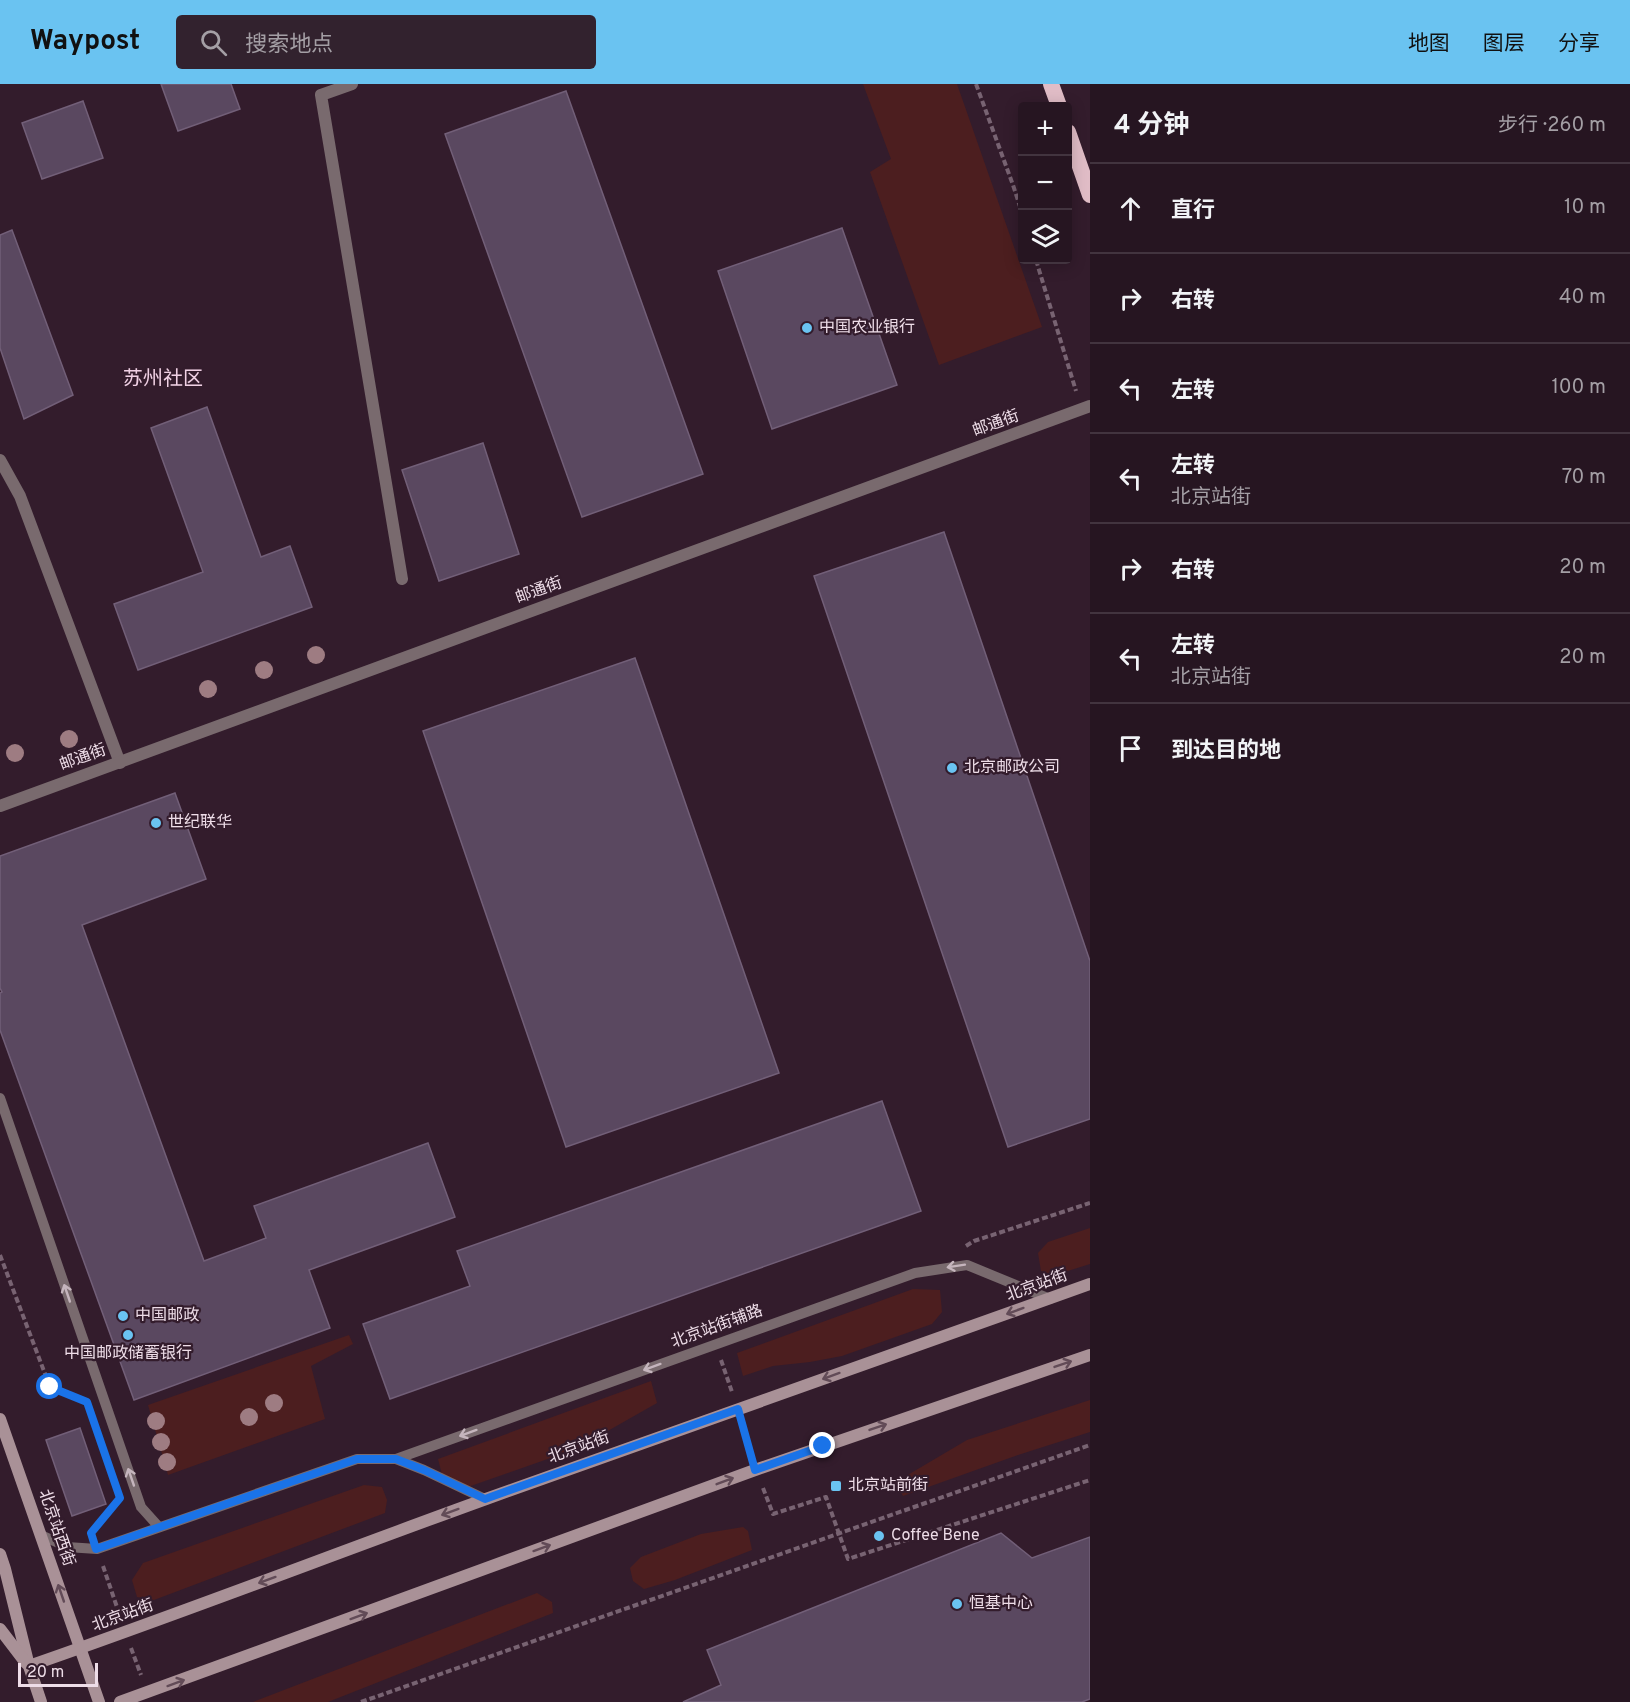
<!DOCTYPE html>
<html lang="zh">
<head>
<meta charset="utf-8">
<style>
	:root { --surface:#261521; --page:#32222e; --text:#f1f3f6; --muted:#a49fa5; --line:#42343f; --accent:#6ac3f1 }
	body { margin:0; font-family:Overpass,"Noto Sans SC",sans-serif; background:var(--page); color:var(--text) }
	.controls { position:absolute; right:18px; top:18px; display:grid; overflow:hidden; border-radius:6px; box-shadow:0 3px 15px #0003 }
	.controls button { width:54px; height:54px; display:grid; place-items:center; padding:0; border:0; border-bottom:2px solid var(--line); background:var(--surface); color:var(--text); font:30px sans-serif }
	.scale { position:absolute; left:18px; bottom:15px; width:80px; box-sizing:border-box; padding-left:6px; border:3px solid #eedde8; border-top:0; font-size:16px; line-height:21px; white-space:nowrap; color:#eedde8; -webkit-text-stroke:4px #331c2c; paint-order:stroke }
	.stop { position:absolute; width:18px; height:18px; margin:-14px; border:4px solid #1a73e8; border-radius:50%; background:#fff }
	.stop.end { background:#1a73e8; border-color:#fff; box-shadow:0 2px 6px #0008 }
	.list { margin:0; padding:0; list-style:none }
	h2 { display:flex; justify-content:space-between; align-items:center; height:78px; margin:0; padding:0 24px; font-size:26px }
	h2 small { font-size:20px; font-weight:400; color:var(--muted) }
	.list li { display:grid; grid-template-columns:39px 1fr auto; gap:18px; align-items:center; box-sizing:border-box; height:90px; padding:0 24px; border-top:2px solid var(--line) }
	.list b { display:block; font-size:22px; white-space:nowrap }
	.list p { margin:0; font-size:20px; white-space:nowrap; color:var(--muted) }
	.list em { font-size:20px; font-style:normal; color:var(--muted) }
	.icon { flex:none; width:33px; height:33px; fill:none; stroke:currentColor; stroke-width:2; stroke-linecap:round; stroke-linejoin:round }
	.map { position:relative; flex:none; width:1090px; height:1618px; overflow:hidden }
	header { display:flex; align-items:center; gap:36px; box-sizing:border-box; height:84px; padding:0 30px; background:var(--accent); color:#111 }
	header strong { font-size:28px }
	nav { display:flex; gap:33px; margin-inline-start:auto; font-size:21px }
	.search { width:420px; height:54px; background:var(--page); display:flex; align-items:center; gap:15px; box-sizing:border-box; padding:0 21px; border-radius:6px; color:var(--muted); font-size:22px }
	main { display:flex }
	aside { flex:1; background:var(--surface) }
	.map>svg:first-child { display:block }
	.green { fill:#4c1e1f }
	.building { fill:#5a4860; stroke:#725f78; stroke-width:1.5 }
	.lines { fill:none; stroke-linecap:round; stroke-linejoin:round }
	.path { stroke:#786372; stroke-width:4; stroke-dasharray:6 3; stroke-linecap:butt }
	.service { stroke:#796a6e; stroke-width:10 }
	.minor { stroke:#796a6e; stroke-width:12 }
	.secondary { stroke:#a99197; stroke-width:12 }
	.trunk { stroke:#e0bcc6; stroke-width:16 }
	.tree { fill:#9e7c82 }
	.oneway { stroke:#c5b5bd }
	.oneway2 { stroke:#624b57 }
	.route { stroke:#1a73e8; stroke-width:8 }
	.poi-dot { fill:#6ac3f1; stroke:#331c2c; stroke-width:2 }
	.labels { text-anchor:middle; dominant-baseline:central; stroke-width:4.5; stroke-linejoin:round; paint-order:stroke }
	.poi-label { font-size:16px; fill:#eedde8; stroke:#331c2c; text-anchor:start }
	.street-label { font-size:16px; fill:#eedde8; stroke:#331c2c }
	.quarter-label { font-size:20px; fill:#f0d0e4; stroke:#331c2c }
</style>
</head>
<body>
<header>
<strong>Waypost</strong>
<div class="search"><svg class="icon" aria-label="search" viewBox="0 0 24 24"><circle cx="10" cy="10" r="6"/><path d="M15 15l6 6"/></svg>搜索地点</div>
<nav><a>地图</a><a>图层</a><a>分享</a></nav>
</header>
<main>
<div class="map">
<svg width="1090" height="1618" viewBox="0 0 1090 1618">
	<rect width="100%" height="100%" fill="#331c2c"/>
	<g class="green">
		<polygon points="863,0 957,0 1042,243 939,281 870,88 891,75"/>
		<polygon points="1090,1144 1090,1180 1055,1191 1041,1187 1038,1169 1048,1158"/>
		<polygon points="913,1205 940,1206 942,1228 932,1240 842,1272 810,1278 773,1282 743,1292 737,1269"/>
		<polygon points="349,1251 353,1260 311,1282 325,1335 168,1391 148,1321"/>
		<polygon points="651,1297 657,1319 576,1365 465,1404 444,1398 438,1375"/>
		<polygon points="1090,1316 1090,1348 1018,1371 903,1412 898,1403 906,1392 967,1356"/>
		<polygon points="364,1401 382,1403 387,1416 385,1429 154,1516 137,1513 132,1496 143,1479"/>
		<polygon points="743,1443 748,1447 752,1466 675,1496 644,1505 633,1497 630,1484 641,1473 701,1450"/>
		<polygon points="537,1509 552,1518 553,1529 328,1618 253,1618"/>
	</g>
	<g class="building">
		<polygon points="161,0 231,0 240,25 178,47"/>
		<polygon points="566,7 703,390 582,433 445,50"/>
		<polygon points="83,17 103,74 42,95 22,39"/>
		<polygon points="842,144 897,301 772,345 718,187"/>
		<polygon points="12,146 73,311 24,335 0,264 0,151"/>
		<polygon points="207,323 261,473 290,462 312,523 138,586 114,520 203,488 151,344"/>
		<polygon points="483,359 519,470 439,497 402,386"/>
		<polygon points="944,448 1090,877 1090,1035 1008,1063 814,492"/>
		<polygon points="635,574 779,989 566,1063 423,647"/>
		<polygon points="175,709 206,795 82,841 204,1177 266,1154 254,1122 428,1059 455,1133 309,1186 330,1244 134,1316 0,946 0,909 2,908 0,904 0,772"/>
		<polygon points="882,1017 921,1127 390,1315 363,1240 470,1202 457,1167"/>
		<polygon points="80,1344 106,1420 72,1432 46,1356"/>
		<polygon points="1001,1449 1032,1474 1090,1453 1090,1615 1082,1618 683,1618 721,1601 707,1566"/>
	</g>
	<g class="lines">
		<g class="path">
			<polyline points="976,0 1013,101 1023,132"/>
			<polyline points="1036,176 1076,307"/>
			<polyline points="966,1162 974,1157 1090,1119"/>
			<polyline points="0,1171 50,1303 85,1317"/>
			<polyline points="721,1276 732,1308"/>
			<polyline points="742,1341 750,1369"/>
			<polyline points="763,1404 773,1430 826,1413 848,1475 1090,1396"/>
			<polyline points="95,1445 118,1416"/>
			<polyline points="103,1482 120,1532"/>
			<polyline points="131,1564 141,1591"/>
			<polyline points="361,1618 1090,1361"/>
		</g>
		<g class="service">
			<polyline points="0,1014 141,1423 159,1443"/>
			<polyline points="396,1375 915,1189 967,1181 1050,1215"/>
			<polyline points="41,1451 67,1463 97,1465 357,1375 396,1375 424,1386 485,1415"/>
		</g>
		<g class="minor">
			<polyline points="352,0 321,11 402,495"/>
			<polyline points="0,376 20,412 120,679"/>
			<polyline points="0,722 1090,322"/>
		</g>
		<g class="secondary">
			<polyline points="0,1335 99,1618"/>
			<polyline points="0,1470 5,1485 29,1582 41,1618"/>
			<polyline points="0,1545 26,1579"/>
			<path d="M29,1582c153,-53 305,-112 457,-167 201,-73 403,-143 604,-215"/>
			<polyline points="120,1618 755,1386 1090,1271"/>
		</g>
		<g class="trunk">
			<polyline points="1051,0 1059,22"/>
			<polyline points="1068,48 1090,111"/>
		</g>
	</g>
	<g class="tree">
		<circle cx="316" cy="571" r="9"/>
		<circle cx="264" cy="586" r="9"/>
		<circle cx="208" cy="605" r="9"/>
		<circle cx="69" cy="655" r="9"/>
		<circle cx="15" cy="669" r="9"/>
		<circle cx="274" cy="1319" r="9"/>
		<circle cx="249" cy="1333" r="9"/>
		<circle cx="156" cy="1337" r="9"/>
		<circle cx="161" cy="1358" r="9"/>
		<circle cx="167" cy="1378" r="9"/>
	</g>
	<defs><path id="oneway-shaft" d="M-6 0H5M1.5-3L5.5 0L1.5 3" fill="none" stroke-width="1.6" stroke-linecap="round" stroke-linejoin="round" transform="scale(1.5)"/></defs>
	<g class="oneway">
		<use href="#oneway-shaft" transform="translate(956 1182) rotate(171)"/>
		<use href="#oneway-shaft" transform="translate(67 1209) rotate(-109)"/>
		<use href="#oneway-shaft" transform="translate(652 1283) rotate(160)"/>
		<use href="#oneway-shaft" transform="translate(468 1349) rotate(160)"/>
		<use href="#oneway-shaft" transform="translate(131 1393) rotate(-109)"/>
	</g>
	<g class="oneway2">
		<use href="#oneway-shaft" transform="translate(1015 1227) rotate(160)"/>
		<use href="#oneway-shaft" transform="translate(1063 1280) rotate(-19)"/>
		<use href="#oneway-shaft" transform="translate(831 1292) rotate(160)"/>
		<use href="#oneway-shaft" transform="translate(878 1343) rotate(-19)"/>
		<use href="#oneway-shaft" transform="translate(725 1397) rotate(-21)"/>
		<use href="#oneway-shaft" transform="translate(450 1428) rotate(160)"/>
		<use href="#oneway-shaft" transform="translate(542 1464) rotate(-20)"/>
		<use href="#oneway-shaft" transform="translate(267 1496) rotate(160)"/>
		<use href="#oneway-shaft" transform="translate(61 1509) rotate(-109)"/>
		<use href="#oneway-shaft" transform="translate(359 1532) rotate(-20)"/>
		<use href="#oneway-shaft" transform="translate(176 1599) rotate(-20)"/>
	</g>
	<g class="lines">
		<polyline class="route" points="50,1303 87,1318 120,1414 91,1449 96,1465 357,1375 396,1375 424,1386 485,1415 738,1325 755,1386 823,1362"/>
	</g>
	<g class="poi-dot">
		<circle cx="807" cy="244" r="6"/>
		<circle cx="952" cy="684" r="6"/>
		<circle cx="156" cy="739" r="6"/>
		<circle cx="123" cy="1232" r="6"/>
		<circle cx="128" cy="1251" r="6"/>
		<rect x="830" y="1396" width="12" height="12" rx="3"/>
		<circle cx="879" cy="1452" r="6"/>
		<circle cx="957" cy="1520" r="6"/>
	</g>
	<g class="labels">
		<g class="poi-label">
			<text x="819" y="244">中国农业银行</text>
			<text x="964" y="684">北京邮政公司</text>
			<text x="168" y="739">世纪联华</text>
			<text x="135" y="1232">中国邮政</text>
			<text x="128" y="1270" text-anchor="middle">中国邮政储蓄银行</text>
			<text x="848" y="1402">北京站前街</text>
			<text x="891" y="1452">Coffee Bene</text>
			<text x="969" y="1520">恒基中心</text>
		</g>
		<g class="street-label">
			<text transform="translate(996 340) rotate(-20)">邮通街</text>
			<text transform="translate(539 507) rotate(-20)">邮通街</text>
			<text transform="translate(83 674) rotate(-20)">邮通街</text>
			<text transform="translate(1037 1202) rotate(-20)">北京站街</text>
			<text transform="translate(717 1243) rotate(-20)">北京站街辅路</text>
			<text transform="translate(579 1364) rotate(-20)">北京站街</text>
			<text transform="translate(56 1444) rotate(71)">北京站西街</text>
			<text transform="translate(123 1532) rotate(-20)">北京站街</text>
		</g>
		<g class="quarter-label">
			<text x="163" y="296">苏州社区</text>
		</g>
	</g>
</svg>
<div class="controls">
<button>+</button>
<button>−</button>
<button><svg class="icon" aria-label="layers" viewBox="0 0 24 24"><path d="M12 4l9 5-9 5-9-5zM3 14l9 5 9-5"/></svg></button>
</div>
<div class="scale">20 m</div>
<div class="stop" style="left:50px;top:1303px"></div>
<div class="stop end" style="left:823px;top:1362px"></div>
</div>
<aside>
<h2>4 分钟<small>步行 · 260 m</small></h2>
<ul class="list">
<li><svg class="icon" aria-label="ahead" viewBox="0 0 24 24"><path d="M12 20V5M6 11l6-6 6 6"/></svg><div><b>直行</b></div><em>10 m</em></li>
<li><svg class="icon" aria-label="right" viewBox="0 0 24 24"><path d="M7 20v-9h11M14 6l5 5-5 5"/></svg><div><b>右转</b></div><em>40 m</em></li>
<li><svg class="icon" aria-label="left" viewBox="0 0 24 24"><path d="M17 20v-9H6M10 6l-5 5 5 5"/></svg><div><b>左转</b></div><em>100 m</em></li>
<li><svg class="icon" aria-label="left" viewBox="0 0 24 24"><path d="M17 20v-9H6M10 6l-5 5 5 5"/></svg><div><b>左转</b><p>北京站街</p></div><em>70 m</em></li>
<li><svg class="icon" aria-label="right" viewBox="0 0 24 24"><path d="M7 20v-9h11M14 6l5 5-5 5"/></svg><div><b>右转</b></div><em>20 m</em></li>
<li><svg class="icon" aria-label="left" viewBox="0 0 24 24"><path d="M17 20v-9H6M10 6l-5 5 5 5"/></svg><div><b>左转</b><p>北京站街</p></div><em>20 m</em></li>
<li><svg class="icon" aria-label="arrive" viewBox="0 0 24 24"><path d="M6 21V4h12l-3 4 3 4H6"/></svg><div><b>到达目的地</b></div></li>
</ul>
</aside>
</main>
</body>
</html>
